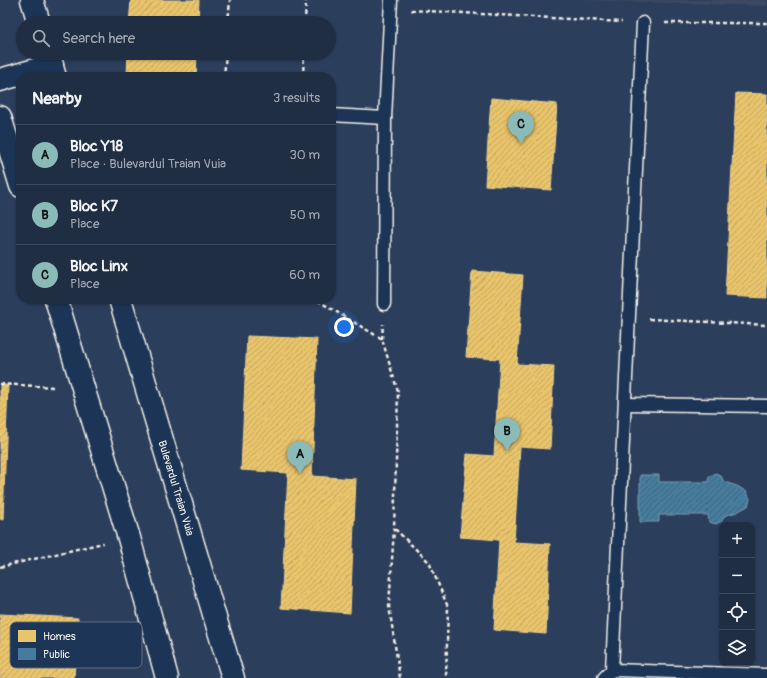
<!DOCTYPE html>
<html lang="en">
<head>
<meta charset="utf-8">
<style>
	:root { --surface:#202e44; --page:#2d3a4f; --text:#f1f3f6; --muted:#a2a8b2; --line:#3d4a5d; --accent:#8bbbb9 }
	body { margin:0; font-family:Pangolin,sans-serif; background:var(--page); color:var(--text) }
	.controls { position:absolute; right:12px; bottom:12px; display:grid; overflow:hidden; border-radius:8px; box-shadow:0 1px 3px #0004 }
	.controls button { width:36px; height:36px; display:grid; place-items:center; padding:0; border:0; border-bottom:1px solid var(--line); background:var(--surface); color:var(--text); font:20px sans-serif }
	.you { position:absolute; left:344px; top:327px; width:14px; height:14px; margin:-10px; border:3px solid #fff; border-radius:50%; background:#1a73e8; box-shadow:0 0 0 6px #1a73e833 }
	.badge { display:grid; place-items:center; width:26px; height:26px; border-radius:50%; background:var(--accent); color:#111; font-size:13px; font-weight:700 }
	.pin { position:absolute; translate:-50% -33px; filter:drop-shadow(0 1px 2px #0008) }
	.pin::after { content:''; position:absolute; top:21px; width:14px; height:12px; background:inherit; clip-path:polygon(0 0,100% 0,50% 100%) }
	.list { margin:0; padding:0; list-style:none }
	h2 { display:flex; justify-content:space-between; align-items:center; height:52px; margin:0; padding:0 16px; font-size:17px }
	h2 small { font-size:13px; font-weight:400; color:var(--muted) }
	.list li { display:grid; grid-template-columns:26px 1fr auto; gap:12px; align-items:center; box-sizing:border-box; height:60px; padding:0 16px; border-top:1px solid var(--line) }
	.list b { display:block; font-size:15px; white-space:nowrap }
	.list p { margin:0; font-size:13px; white-space:nowrap; color:var(--muted) }
	.list em { font-size:13px; font-style:normal; color:var(--muted) }
	.icon { flex:none; width:22px; height:22px; fill:none; stroke:currentColor; stroke-width:2; stroke-linecap:round; stroke-linejoin:round }
	.map { position:relative; flex:none; width:767px; height:678px; overflow:hidden }
	.search { position:absolute; background:var(--surface); box-shadow:0 1px 3px #0004; left:16px; top:16px; width:320px; height:44px; display:flex; align-items:center; gap:10px; box-sizing:border-box; padding:0 14px; border-radius:22px; color:var(--muted); font-size:15px }
	.panel { position:absolute; background:var(--surface); box-shadow:0 1px 3px #0004; left:16px; top:72px; width:320px; height:232px; border-radius:16px }
	.map>svg:first-child { display:block }
	.built { fill:#3c4860 }
	.homes { fill:url(#homes-hatch); stroke:#ecd290 }
	.public { fill:url(#public-hatch); stroke:#7a9eb4 }
	.lines { fill:none; stroke-linecap:round; stroke-linejoin:round }
	.lane-casing { stroke:#f4f1e8; stroke-width:15 }
	.street-casing { stroke:#f4f1e8; stroke-width:25 }
	.secondary-casing { stroke:#f4f1e8; stroke-width:25 }
	.path { stroke:#f4f1e8; stroke-width:2.5; stroke-dasharray:4 3; stroke-linecap:butt }
	.lane { stroke:#1d3557; stroke-width:12 }
	.street { stroke:#1d3557; stroke-width:22 }
	.secondary { stroke:#1d3557; stroke-width:22 }
	.labels { text-anchor:middle; dominant-baseline:central; stroke-width:4; stroke-linejoin:round; paint-order:stroke }
	.street-label { font-size:11px; fill:#f4f1e8; stroke:#1d3557 }
	.key { fill:#1d3557; stroke:#5e6d82; stroke-width:1 }
	.key-label { font-size:11px; fill:#f4f1e8 }
</style>
</head>
<body>
<div class="map">
<svg width="767" height="678" viewBox="0 0 767 678">
	<defs>
		<pattern id="homes-hatch" width="6" height="6" patternUnits="userSpaceOnUse"><rect width="6" height="6" fill="#e9c46a"/><path d="M-1 1l2-2M0 6l6-6M5 7l2-2" fill="none" stroke="#c1a561"/></pattern>
		<pattern id="public-hatch" width="6" height="6" patternUnits="userSpaceOnUse"><rect width="6" height="6" fill="#457b9d"/><path d="M-1 1l2-2M0 6l6-6M5 7l2-2" fill="none" stroke="#476476"/></pattern>
	</defs>
	<rect width="100%" height="100%" fill="#2b3e5b"/>
	<filter id="ink" filterUnits="userSpaceOnUse"><feTurbulence type="fractalNoise" baseFrequency=".025" numOctaves="2"/><feDisplacementMap in="SourceGraphic" scale="8" xChannelSelector="R" yChannelSelector="G"/><feConvolveMatrix kernelMatrix="1 2 1 2 8 2 1 2 1" color-interpolation-filters="sRGB"/></filter>
	<g filter="url(#ink)">
		<polygon class="built" points="574,0 767,0 767,6"/>
		<g class="homes">
			<polygon points="131,0 199,0 198,23 129,23"/>
			<polygon points="128,53 197,53 196,77 149,77 127,75"/>
			<polygon points="736,93 767,94 767,298 725,296"/>
			<polygon points="491,98 557,104 551,190 485,185"/>
			<polygon points="472,271 523,275 517,364 554,366 550,449 520,447 514,542 550,544 546,634 494,630 499,540 460,537 467,454 494,456 500,359 466,357"/>
			<polygon points="247,336 317,339 312,476 356,479 350,613 281,608 288,473 241,470"/>
			<polygon points="0,385 8,385 3,520 0,519"/>
			<polygon points="0,614 78,618 74,678 0,678"/>
		</g>
		<polygon class="public" points="716,473 721,476 724,482 737,486 747,492 750,499 748,506 737,512 724,516 722,521 716,524 709,522 708,515 659,515 659,522 640,522 640,475 659,475 659,482 708,482 709,476"/>
		<g class="lines">
			<g class="lane-casing">
				<g id="lane">
					<polyline points="331,115 385,118"/>
					<polyline points="384,304 385,118 391,0"/>
					<polyline points="626,404 767,406"/>
					<polyline points="612,670 767,675"/>
					<polyline points="604,678 612,670 643,23"/>
				</g>
			</g>
			<g class="street-casing">
				<polyline id="street" points="0,80 52,65"/>
			</g>
			<g class="secondary-casing">
				<g id="secondary">
					<polyline points="32,0 39,23"/>
					<polyline points="48,53 55,77"/>
					<polyline points="0,117 21,186"/>
					<polyline points="56,299 129,538 167,678"/>
					<polyline points="120,299 233,678"/>
				</g>
			</g>
			<g class="path">
				<polyline points="411,10 622,22"/>
				<polyline points="228,23 230,0"/>
				<polyline points="305,23 306,0"/>
				<polyline points="665,23 767,23"/>
				<polyline points="224,77 226,53"/>
				<polyline points="303,77 304,53"/>
				<polyline points="311,299 315,299 382,339 398,392 394,529 389,606 400,678"/>
				<polyline points="649,319 767,325"/>
				<polyline points="382,339 383,324"/>
				<polyline points="0,384 55,387"/>
				<polyline points="395,529 429,562 448,607 446,678"/>
				<polyline points="0,567 103,543"/>
			</g>
			<use href="#lane" class="lane"/>
			<use href="#street" class="street"/>
			<use href="#secondary" class="secondary"/>
		</g>
	</g>
	<g class="labels">
		<g class="street-label">
			<text transform="translate(176 488) rotate(73)">Bulevardul Traian Vuia</text>
		</g>
	</g>
	<rect x="10" y="622" width="132" height="46" rx="6" class="key"/>
	<rect x="18" y="630" width="18" height="12" fill="#e9c46a"/>
	<rect x="18" y="648" width="18" height="12" fill="#457b9d"/>
	<g class="key-label">
		<text x="43" y="640">Homes</text>
		<text x="43" y="658">Public</text>
	</g>
</svg>
<div class="controls">
<button>+</button>
<button>−</button>
<button><svg class="icon" aria-label="locate" viewBox="0 0 24 24"><circle cx="12" cy="12" r="6"/><path d="M12 2v4M12 18v4M2 12h4M18 12h4"/></svg></button>
<button><svg class="icon" aria-label="layers" viewBox="0 0 24 24"><path d="M12 4l9 5-9 5-9-5zM3 14l9 5 9-5"/></svg></button>
</div>
<div class="you"></div>
<div class="pin badge" style="left:300px;top:474px">A</div>
<div class="pin badge" style="left:507px;top:451px">B</div>
<div class="pin badge" style="left:521px;top:144px">C</div>
<div class="search"><svg class="icon" aria-label="search" viewBox="0 0 24 24"><circle cx="10" cy="10" r="6"/><path d="M15 15l6 6"/></svg>Search here</div>
<section class="panel">
<h2>Nearby<small>3 results</small></h2>
<ul class="list">
<li><span class="badge">A</span><div><b>Bloc Y18</b><p>Place · Bulevardul Traian Vuia</p></div><em>30 m</em></li>
<li><span class="badge">B</span><div><b>Bloc K7</b><p>Place</p></div><em>50 m</em></li>
<li><span class="badge">C</span><div><b>Bloc Linx</b><p>Place</p></div><em>60 m</em></li>
</ul>
</section>
</div>
</body>
</html>
